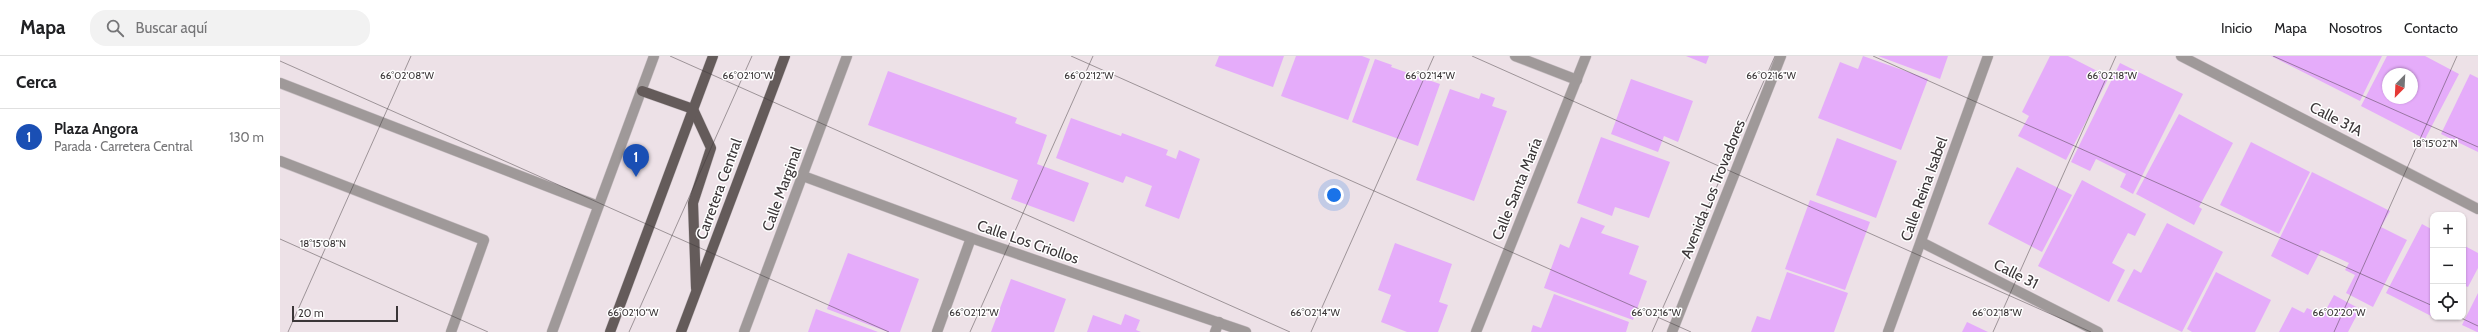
<!DOCTYPE html>
<html lang="es">
<head>
<meta charset="utf-8">
<style>
	:root { --surface:#fff; --page:#f2f2f2; --text:#202124; --muted:#757577; --line:#e0e0e0; --accent:#0b8043 }
	body { margin:0; font-family:Cabin,sans-serif; background:var(--page); color:var(--text) }
	.controls { position:absolute; right:12px; bottom:12px; display:grid; overflow:hidden; border-radius:8px; box-shadow:0 1px 3px #0004 }
	.controls button { width:36px; height:36px; display:grid; place-items:center; padding:0; border:0; border-bottom:1px solid var(--line); background:var(--surface); color:var(--text); font:20px sans-serif }
	.compass { position:absolute; left:2102px; top:12px; width:36px; height:36px; border-radius:50%; background:var(--surface); box-shadow:0 1px 3px #0004; rotate:204deg }
	.scale { position:absolute; left:12px; bottom:10px; width:106px; box-sizing:border-box; padding-left:4px; border:2px solid #3b3638; border-top:0; font-size:11px; line-height:14px; white-space:nowrap; color:#3b3638; -webkit-text-stroke:3px #fff; paint-order:stroke }
	.you { position:absolute; left:1054px; top:139px; width:14px; height:14px; margin:-10px; border:3px solid #fff; border-radius:50%; background:#1a73e8; box-shadow:0 0 0 6px #1a73e833 }
	.badge { display:grid; place-items:center; width:26px; height:26px; border-radius:50%; background:var(--accent); color:#fff; font-size:13px; font-weight:700 }
	.pin { position:absolute; translate:-50% -33px; filter:drop-shadow(0 1px 2px #0008) }
	.pin::after { content:''; position:absolute; top:21px; width:14px; height:12px; background:inherit; clip-path:polygon(0 0,100% 0,50% 100%) }
	.list { margin:0; padding:0; list-style:none }
	h2 { display:flex; justify-content:space-between; align-items:center; height:52px; margin:0; padding:0 16px; font-size:17px }
	h2 small { font-size:13px; font-weight:400; color:var(--muted) }
	.list li { display:grid; grid-template-columns:26px 1fr auto; gap:12px; align-items:center; box-sizing:border-box; height:56px; padding:0 16px; border-top:1px solid var(--line) }
	.list b { display:block; font-size:15px; white-space:nowrap }
	.list p { margin:0; font-size:13px; white-space:nowrap; color:var(--muted) }
	.list em { font-size:13px; font-style:normal; color:var(--muted) }
	.icon { flex:none; width:22px; height:22px; fill:none; stroke:currentColor; stroke-width:2; stroke-linecap:round; stroke-linejoin:round }
	.map { position:relative; flex:none; width:2198px; height:276px; overflow:hidden }
	header { display:flex; align-items:center; gap:24px; box-sizing:border-box; height:56px; padding:0 20px; background:var(--surface); border-bottom:1px solid var(--line) }
	header strong { font-size:19px }
	nav { display:flex; gap:22px; margin-inline-start:auto; font-size:14px }
	.search { width:280px; height:36px; background:var(--page); display:flex; align-items:center; gap:10px; box-sizing:border-box; padding:0 14px; border-radius:16px; color:var(--muted); font-size:15px }
	main { display:flex }
	aside { flex:1; background:var(--surface) }
	.map>svg:first-child { display:block }
	.building { fill:#e5acfa; fill-rule:evenodd }
	.lines { fill:none; stroke-linecap:round; stroke-linejoin:round }
	.lane-casing { stroke:#c9bfc4; stroke-width:11 }
	.street-casing { stroke:#c9bfc4; stroke-width:11 }
	.primary-casing { stroke:#c9bfc4; stroke-width:11 }
	.lane { stroke:#9f9999; stroke-width:10 }
	.street { stroke:#9f9999; stroke-width:10 }
	.primary { stroke:#645b5a; stroke-width:10 }
	.ticks { fill:none; stroke:#3b3638; stroke-width:1; stroke-opacity:0.45 }
	.labels { text-anchor:middle; dominant-baseline:central; stroke-width:3; stroke-linejoin:round; paint-order:stroke }
	.street-label { font-size:15px; fill:#3b3638; stroke:#fff }
	.ticks-label { font-size:10px; text-anchor:middle; fill:#3b3638; stroke:#fff; stroke-width:3; stroke-linejoin:round; paint-order:stroke }
</style>
</head>
<body>
<header>
<strong>Mapa</strong>
<div class="search"><svg class="icon" aria-label="search" viewBox="0 0 24 24"><circle cx="10" cy="10" r="6"/><path d="M15 15l6 6"/></svg>Buscar aquí</div>
<nav><a>Inicio</a><a>Mapa</a><a>Nosotros</a><a>Contacto</a></nav>
</header>
<main>
<aside>
<h2>Cerca<small></small></h2>
<ul class="list">
<li><span class="badge" style="background:#1a4fb4">1</span><div><b>Plaza Angora</b><p>Parada · Carretera Central</p></div><em>130 m</em></li>
</ul>
</aside>
<div class="map">
<svg width="2198" height="276" viewBox="0 0 2198 276">
	<rect width="100%" height="100%" fill="#ede1e7"/>
	<g class="building">
		<polygon points="939,0 1004,0 993,31 935,10"/>
		<polygon points="1016,0 1082,0 1090,3 1068,64 1001,40"/>
		<polygon points="1406,0 1429,0 1426,8"/>
		<polygon points="1583,0 1648,23 1621,94 1538,62 1560,6 1578,13"/>
		<polygon points="1598,0 1668,0 1660,23"/>
		<polygon points="1770,0 1788,0 1829,21 1786,104 1738,80 1749,60 1742,56"/>
		<polygon points="1991,0 2102,0 2080,45"/>
		<path d="M2107,0h38l34,18 -34,65 -64,-33zM2108,18h24v24h-24z"/>
		<polygon points="1095,3 1112,9 1111,11 1160,28 1138,90 1072,66"/>
		<polygon points="1840,7 1903,38 1853,138 1840,131 1846,118 1816,103 1810,115 1791,106"/>
		<polygon points="608,15 737,62 735,67 767,79 757,108 809,127 794,166 731,143 738,124 588,69"/>
		<polygon points="2190,18 2198,22 2198,96 2161,78"/>
		<polygon points="1351,23 1413,45 1398,86 1384,80 1378,96 1331,78"/>
		<polygon points="1170,33 1199,43 1201,37 1215,42 1212,50 1227,55 1194,145 1136,124"/>
		<polygon points="1899,58 1953,87 1919,151 1922,153 1914,169 1856,138"/>
		<polygon points="791,62 841,80 842,77 888,94 886,99 896,103 899,94 920,103 899,163 865,150 872,130 846,120 843,127 776,102"/>
		<polygon points="1321,81 1390,106 1369,162 1335,151 1332,160 1297,147"/>
		<polygon points="1557,82 1617,105 1596,162 1536,139"/>
		<polygon points="1971,86 2030,116 1999,178 1940,149"/>
		<polygon points="1737,111 1792,139 1762,196 1708,168"/>
		<polygon points="2032,116 2110,155 2101,171 2127,184 2093,251 2066,237 2075,219 2065,214 2069,207 2041,194 2028,219 1991,200"/>
		<polygon points="1802,124 1866,158 1855,180 1848,177 1832,207 1845,214 1829,246 1758,210"/>
		<polygon points="1530,144 1590,166 1565,234 1505,213"/>
		<polygon points="1301,161 1325,170 1321,177 1359,190 1349,218 1367,225 1353,264 1264,232 1280,188 1289,192"/>
		<polygon points="1887,167 1943,196 1902,276 1837,245 1854,213 1861,217"/>
		<polygon points="2142,168 2153,174 2153,261 2161,261 2159,264 2106,237"/>
		<polygon points="1115,187 1172,208 1159,246 1168,249 1158,276 1127,276 1101,266 1111,239 1098,234"/>
		<polygon points="2183,189 2198,197 2198,212 2188,231 2183,229"/>
		<polygon points="568,197 639,223 620,276 608,276 547,253"/>
		<polygon points="1507,216 1568,237 1554,276 1471,276 1477,260 1490,264"/>
		<polygon points="1936,216 1991,244 1975,276 1912,276 1907,273"/>
		<polygon points="731,223 786,243 774,276 711,276"/>
		<polygon points="2198,237 2198,276 2197,276 2182,269"/>
		<polygon points="1274,238 1349,266 1346,276 1251,276 1253,269 1261,272"/>
		<polygon points="2054,239 2080,253 2068,276 1999,276 2012,251 2024,257 2027,252 2043,259"/>
		<polygon points="536,253 598,276 528,276"/>
		<polygon points="845,258 860,264 856,274 861,276 807,276 813,259 841,269"/>
		<polygon points="1687,266 1708,276 1682,276"/>
	</g>
	<g class="lines">
		<g class="lane-casing">
			<g id="lane">
				<polyline points="0,27 318,150"/>
				<polyline points="0,105 204,184 171,276"/>
			</g>
		</g>
		<g class="street-casing">
			<g id="street">
				<polyline points="1235,0 1297,24"/>
				<polyline points="1901,0 2198,153"/>
				<polyline points="523,120 691,182 966,276"/>
				<polyline points="1641,186 1818,276"/>
				<polyline points="272,276 374,0"/>
				<polyline points="464,276 567,0"/>
				<polyline points="657,276 691,182"/>
				<polyline points="935,276 939,266"/>
				<polyline points="1196,276 1306,0"/>
				<polyline points="1392,276 1501,0"/>
				<polyline points="1608,276 1708,0"/>
			</g>
		</g>
		<g class="primary-casing">
			<g id="primary">
				<polyline points="362,35 413,53 431,92 413,147 416,232"/>
				<polyline points="330,276 433,0"/>
				<polyline points="401,276 505,0"/>
			</g>
		</g>
		<use href="#lane" class="lane"/>
		<use href="#street" class="street"/>
		<use href="#primary" class="primary"/>
	</g>
	<path class="ticks" d="M390,0l620,276M791,0l620,276M1192,0l619,276M1593,0l560,250M1993,0l205,91M0,5l609,271M0,183l208,93M2179,261l19,9M8,276l123,-276M349,276l123,-276M690,276l123,-276M1031,276l123,-276M1372,276l123,-276M1713,276l123,-276M2054,276l123,-276"/>
	<g class="labels">
		<g class="street-label">
			<text transform="translate(2056 63) rotate(27)">Calle 31A</text>
			<text transform="translate(439 133) rotate(-70)">Carretera Central</text>
			<text transform="translate(502 133) rotate(-70)">Calle Marginal</text>
			<text transform="translate(1237 133) rotate(-68)">Calle Santa María</text>
			<text transform="translate(1433 133) rotate(-68)">Avenida Los Trovadores</text>
			<text transform="translate(1644 133) rotate(-70)">Calle Reina Isabel</text>
			<text transform="translate(748 186) rotate(19)">Calle Los Criollos</text>
			<text transform="translate(1736 218) rotate(27)">Calle 31</text>
		</g>
	</g>
	<g class="ticks-label">
		<text x="468" y="23">66°02'10"W</text>
		<text x="1150" y="23">66°02'14"W</text>
		<text x="1491" y="23">66°02'16"W</text>
		<text x="127" y="23">66°02'08"W</text>
		<text x="809" y="23">66°02'12"W</text>
		<text x="1832" y="23">66°02'18"W</text>
		<text x="2155" y="91">18°15'02"N</text>
		<text x="43" y="191">18°15'08"N</text>
		<text x="353" y="260">66°02'10"W</text>
		<text x="694" y="260">66°02'12"W</text>
		<text x="1035" y="260">66°02'14"W</text>
		<text x="1376" y="260">66°02'16"W</text>
		<text x="1717" y="260">66°02'18"W</text>
		<text x="2059" y="260">66°02'20"W</text>
	</g>
</svg>
<div class="controls">
<button>+</button>
<button>−</button>
<button><svg class="icon" aria-label="locate" viewBox="0 0 24 24"><circle cx="12" cy="12" r="6"/><path d="M12 2v4M12 18v4M2 12h4M18 12h4"/></svg></button>
</div>
<svg class="compass" viewBox="-18 -18 36 36"><path d="M0-13l5 13h-10z" fill="#e53935"/><path d="M0 13l5-13h-10z" fill="#757577"/></svg>
<div class="scale">20 m</div>
<div class="you"></div>
<div class="pin badge" style="left:356px;top:121px;background:#1a4fb4">1</div>
</div>
</main>
</body>
</html>
